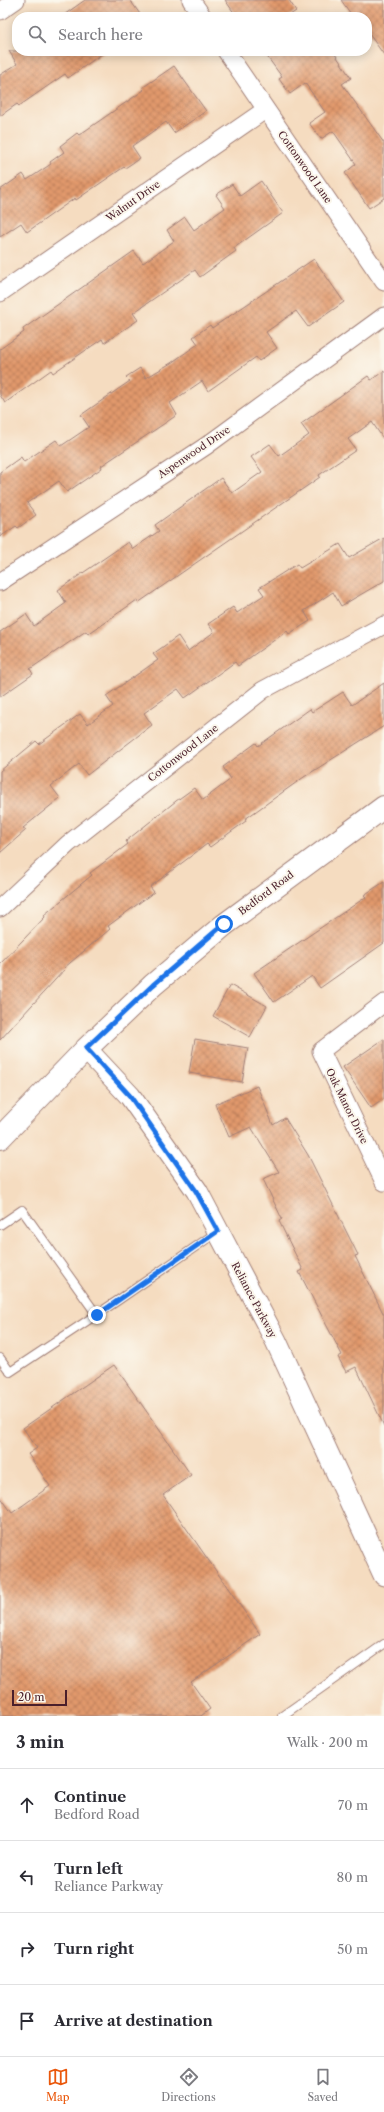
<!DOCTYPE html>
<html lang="en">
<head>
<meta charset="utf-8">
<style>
	:root { --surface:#fff; --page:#f2f2f3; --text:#2b2b33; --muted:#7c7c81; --line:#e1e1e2; --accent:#ea580c }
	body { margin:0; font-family:"Libre Caslon Text",serif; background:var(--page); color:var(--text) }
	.scale { position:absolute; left:12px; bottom:10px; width:55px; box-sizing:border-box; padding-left:4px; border:2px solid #4a1f2b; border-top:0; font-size:11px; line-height:14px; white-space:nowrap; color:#4a1f2b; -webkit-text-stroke:3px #fbf7ec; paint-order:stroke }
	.stop { position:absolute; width:12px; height:12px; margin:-9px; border:3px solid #1a73e8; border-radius:50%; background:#fff }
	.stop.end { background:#1a73e8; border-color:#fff; box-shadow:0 1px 4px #0008 }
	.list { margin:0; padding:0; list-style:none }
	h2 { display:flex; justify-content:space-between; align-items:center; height:52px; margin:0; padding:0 16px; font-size:17px }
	h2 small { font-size:13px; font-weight:400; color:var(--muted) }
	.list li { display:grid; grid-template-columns:26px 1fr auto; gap:12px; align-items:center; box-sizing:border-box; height:72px; padding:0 16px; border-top:1px solid var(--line) }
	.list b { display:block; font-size:15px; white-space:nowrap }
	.list p { margin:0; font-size:13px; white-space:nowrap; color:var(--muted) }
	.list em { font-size:13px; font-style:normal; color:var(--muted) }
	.icon { flex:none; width:22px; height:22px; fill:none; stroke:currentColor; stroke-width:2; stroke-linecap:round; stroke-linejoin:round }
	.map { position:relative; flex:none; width:384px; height:1716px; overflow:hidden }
	.search { position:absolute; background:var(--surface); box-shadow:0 2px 10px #0003; left:12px; right:12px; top:12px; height:44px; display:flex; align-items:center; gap:10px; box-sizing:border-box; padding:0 14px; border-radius:16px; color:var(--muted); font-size:15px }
	.sheet { height:340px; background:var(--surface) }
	nav { display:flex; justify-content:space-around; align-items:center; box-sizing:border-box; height:56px; border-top:1px solid var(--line); background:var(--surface); font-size:11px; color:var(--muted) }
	nav a { display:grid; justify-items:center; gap:2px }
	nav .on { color:var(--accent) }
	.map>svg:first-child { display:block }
	.building { fill:url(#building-cross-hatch) }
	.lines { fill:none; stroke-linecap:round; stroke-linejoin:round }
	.service-casing { stroke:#a07e76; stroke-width:10 }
	.minor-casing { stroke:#a07e76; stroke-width:19 }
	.tertiary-casing { stroke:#a07e76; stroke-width:23 }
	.secondary-casing { stroke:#a07e76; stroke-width:24 }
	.service { stroke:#fff; stroke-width:8 }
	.minor { stroke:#fff; stroke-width:17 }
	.tertiary { stroke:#fff; stroke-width:21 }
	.secondary { stroke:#fff; stroke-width:22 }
	.route { stroke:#1a73e8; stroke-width:5 }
	.labels { text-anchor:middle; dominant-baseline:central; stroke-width:4; stroke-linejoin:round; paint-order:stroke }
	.street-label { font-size:10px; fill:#4a1f2b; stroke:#fbf7ec }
</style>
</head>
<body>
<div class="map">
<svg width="384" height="1716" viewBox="0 0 384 1716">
	<defs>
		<pattern id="building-cross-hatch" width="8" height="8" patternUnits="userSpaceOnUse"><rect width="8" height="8" fill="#e1996c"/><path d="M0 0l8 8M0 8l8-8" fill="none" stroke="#b87c59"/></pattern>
	</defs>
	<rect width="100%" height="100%" fill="#fbf7ec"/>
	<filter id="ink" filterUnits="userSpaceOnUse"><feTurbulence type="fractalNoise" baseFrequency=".025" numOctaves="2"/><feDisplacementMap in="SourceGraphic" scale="8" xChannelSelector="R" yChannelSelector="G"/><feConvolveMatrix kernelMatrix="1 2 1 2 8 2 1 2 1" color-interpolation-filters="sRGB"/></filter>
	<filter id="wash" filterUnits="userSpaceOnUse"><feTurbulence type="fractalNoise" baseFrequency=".012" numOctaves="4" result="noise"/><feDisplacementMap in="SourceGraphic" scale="16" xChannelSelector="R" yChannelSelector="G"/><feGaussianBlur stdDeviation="0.9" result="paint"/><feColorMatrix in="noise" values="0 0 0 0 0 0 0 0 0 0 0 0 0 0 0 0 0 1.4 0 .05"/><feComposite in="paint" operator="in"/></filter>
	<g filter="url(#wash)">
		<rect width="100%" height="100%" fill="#f5dcc0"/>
		<g id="blocks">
			<g class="building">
				<polygon points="85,0 130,0 142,17 61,17"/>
				<polygon points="225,0 289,0 296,11 287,17 237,17"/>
				<polygon points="341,0 384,0 384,55 367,31 367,17 353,17"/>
				<polygon points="9,51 106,51 68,78 65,74 19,106 17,104 0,116 0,75 17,64"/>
				<polygon points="263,51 333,51 351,78 342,84 384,143 384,198 369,208 345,173 356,164 333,131 321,139 309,123 325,112 305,83 290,94 279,79 282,77"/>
				<polygon points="174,66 206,111 174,133 166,122 132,146 140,158 125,168 124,167 76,200 75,198 27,232 21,223 0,237 0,190 23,174 27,180 51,164 50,162 64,152 60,146 77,133 79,135 144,90 142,88"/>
				<polygon points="261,181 283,213 234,248 236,251 200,277 195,270 133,313 138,320 104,343 102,339 53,373 51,370 5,403 0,395 0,349 24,332 23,329 134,251 143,263 174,241 167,230 185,217 194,230 225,208 216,195 232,184 240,196"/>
				<polygon points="314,259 344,302 308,327 296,311 266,332 277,348 259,361 256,357 208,391 202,381 170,403 177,415 101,466 102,468 67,492 59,481 27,503 36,515 18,528 16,526 0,537 0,472 21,457 24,462 56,440 61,446 89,427 81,415 130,381 126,377 140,368 146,378 171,363 198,344 193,337 210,325 212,328"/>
				<polygon points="384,371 384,440 372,422 348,439 356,450 319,475 320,477 138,603 137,600 88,634 86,631 30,669 33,674 0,697 0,632 26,614 34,626 66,603 58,590 128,542 133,549 159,531 155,525 221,478 232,493 262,472 251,457 270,444 279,456 309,435 301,424 368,376 371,380"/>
				<polygon points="384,538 384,581 341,606 333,592 304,611 310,621 289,634 287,631 238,666 235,662 185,698 178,689 144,713 152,725 87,775 79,764 51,786 60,798 23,828 26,830 0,853 0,771 36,741 39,744 80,714 88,724 113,706 106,696 158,660 153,654 178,636 188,651 214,632 208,624 233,607 237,613 264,595 259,588 297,564 300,568 340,544 349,558"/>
				<polygon points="384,683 384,726 304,777 245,819 246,821 210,847 207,844 150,887 154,892 108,926 110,929 64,968 65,969 0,1040 0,964 45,917 44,915 92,875 90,873 128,844 126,841 176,801 194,788 203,800 231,779 223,767 256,743 258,746 310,709 312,712 343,692 352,705"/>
				<polygon points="384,882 384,943 320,988 312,976 274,1002 254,973 366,897 364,895"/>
				<polygon points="230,985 267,1006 250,1037 213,1016"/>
				<polygon points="195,1039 248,1048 242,1082 189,1073"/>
				<polygon points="384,1039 384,1099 371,1108 343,1067"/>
				<polygon points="257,1086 273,1125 285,1118 308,1155 358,1255 355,1256 384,1315 384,1426 356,1367 346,1372 338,1357 342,1355 299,1272 303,1270 279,1221 282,1219 263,1179 279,1172 251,1127 229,1137 215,1104"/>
				<polygon points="114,1365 191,1475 163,1495 260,1634 191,1682 210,1709 201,1716 0,1716 0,1496 12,1513 50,1486 28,1454 37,1448 23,1428"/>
			</g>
		</g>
	</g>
	<g filter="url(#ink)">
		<use href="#blocks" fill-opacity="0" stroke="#a07e76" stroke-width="1"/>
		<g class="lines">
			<g class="service-casing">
				<g id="service">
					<polyline points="0,1225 22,1210 97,1315"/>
					<polyline points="0,1358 10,1372 117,1301 217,1232"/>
					<polyline points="282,1716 384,1644"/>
				</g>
			</g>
			<g class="minor-casing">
				<g id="minor">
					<polyline points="191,0 203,17"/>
					<polyline points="0,11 16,0"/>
					<polyline points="226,51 384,282"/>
					<polyline points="0,293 265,110"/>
					<polyline points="0,582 206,446 384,316"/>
					<polyline points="0,908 68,844 263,690 384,625"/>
					<polyline points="384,1003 321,1051 384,1182"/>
				</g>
			</g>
			<g class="tertiary-casing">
				<polyline id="tertiary" points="86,1049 130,1096 197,1191 276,1341 384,1575"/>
			</g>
			<g class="secondary-casing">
				<polyline id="secondary" points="0,1138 86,1049 153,985 224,925 384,807"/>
			</g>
			<use href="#service" class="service"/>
			<use href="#minor" class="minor"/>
			<use href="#tertiary" class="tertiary"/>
			<use href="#secondary" class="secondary"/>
		</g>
	</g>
	<g class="lines" filter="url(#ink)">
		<polyline class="route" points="97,1315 218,1231 196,1191 130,1096 86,1048 153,985 224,924"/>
	</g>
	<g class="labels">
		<g class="street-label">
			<text transform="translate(305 167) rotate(55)">Cottonwood Lane</text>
			<text transform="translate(133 201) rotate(-35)">Walnut Drive</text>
			<text transform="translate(194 452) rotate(-34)">Aspenwood Drive</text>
			<text transform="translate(183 753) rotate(-38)">Cottonwood Lane</text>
			<text transform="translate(266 893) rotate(-37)">Bedford Road</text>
			<text transform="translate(347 1106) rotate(64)">Oak Manor Drive</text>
			<text transform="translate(254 1300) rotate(62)">Reliance Parkway</text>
		</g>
	</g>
</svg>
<div class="scale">20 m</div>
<div class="stop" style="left:224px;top:924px"></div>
<div class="stop end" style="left:97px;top:1315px"></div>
<div class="search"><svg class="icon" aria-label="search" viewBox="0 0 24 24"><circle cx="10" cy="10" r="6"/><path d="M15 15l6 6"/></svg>Search here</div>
</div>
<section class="sheet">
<h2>3 min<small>Walk · 200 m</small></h2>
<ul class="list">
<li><svg class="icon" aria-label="ahead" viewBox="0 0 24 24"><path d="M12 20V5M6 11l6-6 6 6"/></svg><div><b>Continue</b><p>Bedford Road</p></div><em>70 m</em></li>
<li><svg class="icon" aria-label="left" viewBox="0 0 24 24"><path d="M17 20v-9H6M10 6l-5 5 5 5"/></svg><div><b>Turn left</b><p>Reliance Parkway</p></div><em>80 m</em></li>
<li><svg class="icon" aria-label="right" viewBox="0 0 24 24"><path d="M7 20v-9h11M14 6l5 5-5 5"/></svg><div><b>Turn right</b></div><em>50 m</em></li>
<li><svg class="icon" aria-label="arrive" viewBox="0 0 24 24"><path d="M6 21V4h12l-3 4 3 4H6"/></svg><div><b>Arrive at destination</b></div></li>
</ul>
</section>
<nav>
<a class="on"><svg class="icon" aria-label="map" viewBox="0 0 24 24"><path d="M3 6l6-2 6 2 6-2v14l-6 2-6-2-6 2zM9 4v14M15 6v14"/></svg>Map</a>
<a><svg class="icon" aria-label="directions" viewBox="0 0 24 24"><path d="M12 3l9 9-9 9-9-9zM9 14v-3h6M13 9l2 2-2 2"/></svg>Directions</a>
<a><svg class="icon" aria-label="saved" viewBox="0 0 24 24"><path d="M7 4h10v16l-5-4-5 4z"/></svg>Saved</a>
</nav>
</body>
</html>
